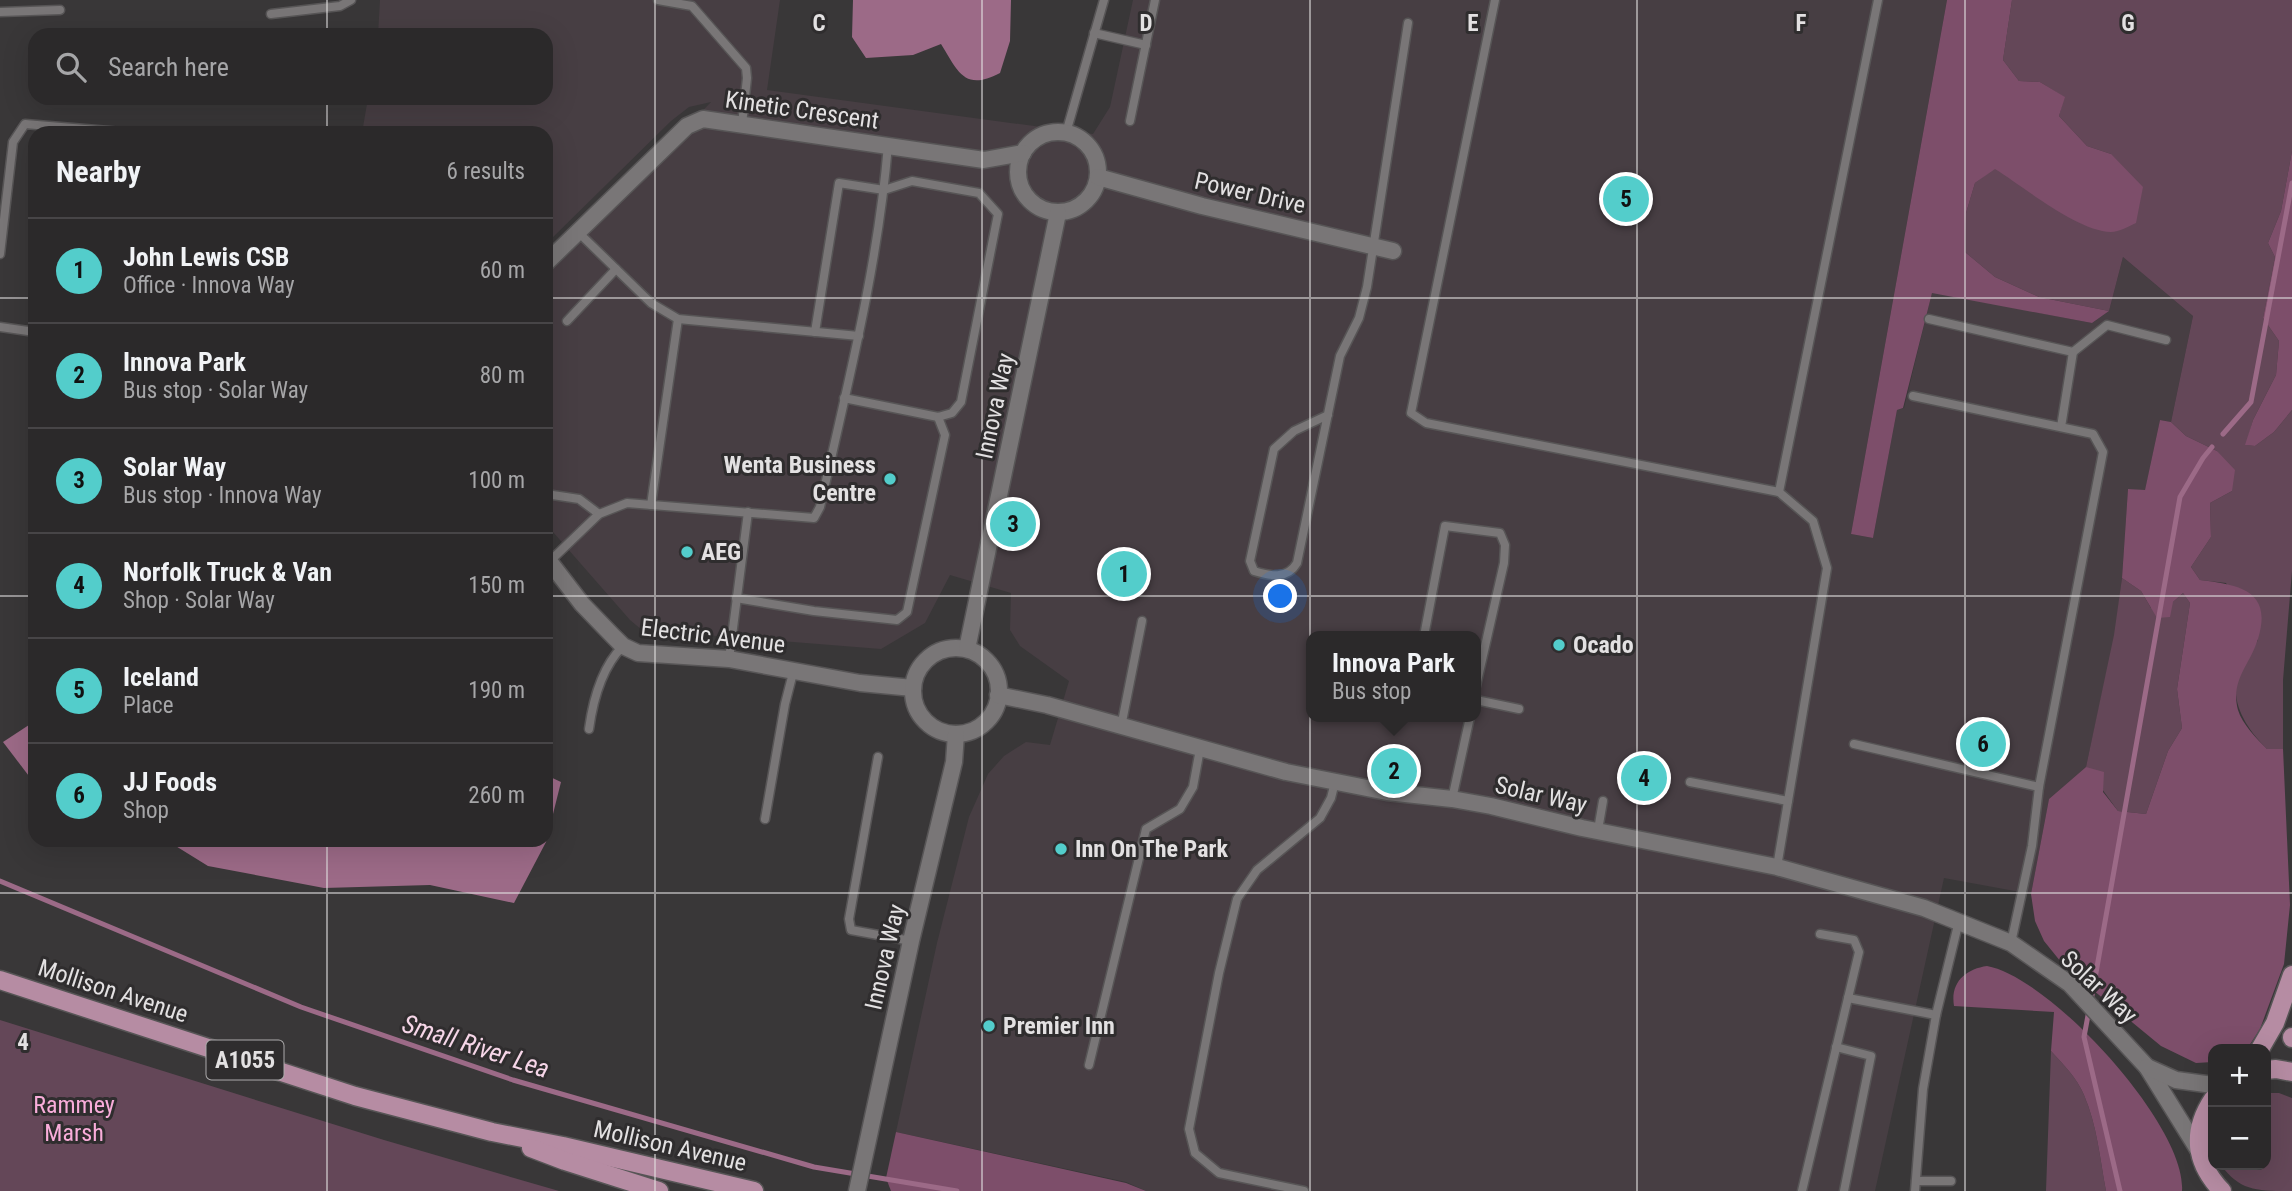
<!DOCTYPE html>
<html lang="en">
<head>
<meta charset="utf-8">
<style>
	:root { --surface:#2b292a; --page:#333132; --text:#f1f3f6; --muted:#a6a6a8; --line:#474547; --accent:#53cdcb }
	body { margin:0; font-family:"Roboto Condensed",sans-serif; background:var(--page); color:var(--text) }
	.controls { position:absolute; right:21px; bottom:21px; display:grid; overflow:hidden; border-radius:14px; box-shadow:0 7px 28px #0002 }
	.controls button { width:63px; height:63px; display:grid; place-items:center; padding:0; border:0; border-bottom:2px solid var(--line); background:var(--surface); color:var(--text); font:35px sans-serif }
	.you { position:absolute; left:1281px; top:597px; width:24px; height:24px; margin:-18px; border:5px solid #fff; border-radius:50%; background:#1a73e8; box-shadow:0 0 0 10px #1a73e833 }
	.badge { display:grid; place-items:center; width:46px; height:46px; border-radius:50%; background:var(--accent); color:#111; font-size:23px; font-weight:700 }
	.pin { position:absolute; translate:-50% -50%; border:4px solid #fff; box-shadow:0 2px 7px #0006 }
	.popup { position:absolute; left:1306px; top:631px; width:175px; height:91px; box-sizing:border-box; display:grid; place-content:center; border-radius:14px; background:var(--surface); filter:drop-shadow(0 2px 5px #0005); font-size:23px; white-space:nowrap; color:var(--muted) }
	.popup b { font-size:26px; color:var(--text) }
	.popup::after { content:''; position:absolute; left:50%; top:100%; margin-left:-14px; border:14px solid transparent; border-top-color:var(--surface) }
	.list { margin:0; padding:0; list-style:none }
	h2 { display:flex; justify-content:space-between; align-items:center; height:91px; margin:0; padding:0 28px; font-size:30px }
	h2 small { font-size:23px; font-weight:400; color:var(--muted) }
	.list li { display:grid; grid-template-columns:46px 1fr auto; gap:21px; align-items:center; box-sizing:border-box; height:105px; padding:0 28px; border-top:2px solid var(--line) }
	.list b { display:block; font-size:26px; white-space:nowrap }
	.list p { margin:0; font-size:23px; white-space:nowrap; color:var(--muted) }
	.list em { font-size:23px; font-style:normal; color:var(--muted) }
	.icon { flex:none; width:38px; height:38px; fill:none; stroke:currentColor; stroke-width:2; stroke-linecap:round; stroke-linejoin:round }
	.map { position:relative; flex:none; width:2292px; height:1191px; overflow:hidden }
	.search { position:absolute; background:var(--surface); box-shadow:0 7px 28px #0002; left:28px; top:28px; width:525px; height:77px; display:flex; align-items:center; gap:18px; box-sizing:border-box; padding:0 24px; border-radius:21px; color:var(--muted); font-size:26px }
	.panel { position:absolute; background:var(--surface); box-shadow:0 7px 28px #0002; left:28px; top:126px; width:525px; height:721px; border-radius:21px }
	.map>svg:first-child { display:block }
	.built { fill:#473e43; fill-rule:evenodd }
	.green { fill:#644758 }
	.forest { fill:#7d4e6a }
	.water { fill:#9c6a87 }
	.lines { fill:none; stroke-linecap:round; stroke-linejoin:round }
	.stream { stroke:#9c6a87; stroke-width:5 }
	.lane-casing { stroke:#575556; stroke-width:11 }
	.street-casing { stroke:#575556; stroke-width:19 }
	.primary-casing { stroke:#575556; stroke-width:21 }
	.lane { stroke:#797677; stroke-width:8 }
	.street { stroke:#797677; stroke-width:16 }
	.primary { stroke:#b68ca3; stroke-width:18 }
	.grid { fill:none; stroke:#e3e1e2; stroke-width:2; stroke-opacity:0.55 }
	.poi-dot { fill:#53cdcb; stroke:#2f2d2e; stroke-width:2.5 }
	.labels { text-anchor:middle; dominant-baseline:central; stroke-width:6; stroke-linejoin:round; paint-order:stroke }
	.shield { fill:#2f2d2e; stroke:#adabac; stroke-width:2 }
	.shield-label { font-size:23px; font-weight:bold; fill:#e3e1e2 }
	.street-label { font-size:24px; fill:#e3e1e2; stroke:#2f2d2e }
	.poi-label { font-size:24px; font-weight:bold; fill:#e3e1e2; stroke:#2f2d2e; text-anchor:start }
	.park-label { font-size:24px; fill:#f9adda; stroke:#2f2d2e }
	.water-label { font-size:26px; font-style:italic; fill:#f6d6e8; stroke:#2f2d2e }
	.grid-label { font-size:23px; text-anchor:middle; font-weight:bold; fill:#e3e1e2; stroke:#2f2d2e; stroke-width:6; stroke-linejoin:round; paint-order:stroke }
</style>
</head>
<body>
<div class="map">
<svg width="2292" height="1191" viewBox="0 0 2292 1191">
	<rect width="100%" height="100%" fill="#393738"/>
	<path class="built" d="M380,0h400l-13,90 326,44 17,-27 23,-107h814l-96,534 22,4 24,-128 7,-2 28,-116 160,31 17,-12 14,-54 70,59 -22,106 -11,-2 -15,71 -17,-2 -6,89 -7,57 -29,132 -37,32 -18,95 -87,-16 -69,313h-729l-20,-9 -230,-50 41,-189 32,-126 19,-43 16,-18 22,-14 24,3 19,-64 -49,-35 -10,-16 1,-37 -61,-18 -25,48 -44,26 -239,-19 -12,-10 -84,-96v-248l165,-174 -22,5 -18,14 -125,123v-111h-184l6,-35h178v-63h-168zM1312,636h164v81h-164z"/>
	<g class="green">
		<path d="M2012,0h280v151l-11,60 -13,32 7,14 -12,61 16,23 -3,34 -23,45 -7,25 9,1 19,-14 18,-22v161l-9,109v69h-16c-17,-17 -36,-42 -30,-69 4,-13 15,-28 21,-40l-32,-57 -26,-3 -9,-13 20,-30 -1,-34 22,-12 -15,-40 -31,-15 -15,-14 22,-106 -70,-59 -14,54 -70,-14 -44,-20 -30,-25 1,-39 9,-30 20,-15 116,-14 -24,-8 -28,-30 5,-19 -24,-15 -21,-1 -16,-21z"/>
		<polygon points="2122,578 2141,591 2151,608 2173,602 2183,593 2190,603 2177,689 2182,728 2168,751 2146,814 2118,811 2086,767 2114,635"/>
		<polygon points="0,1020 384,1140 559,1191 0,1191"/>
		<path d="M2051,1051c12,13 26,27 33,44 13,30 16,64 22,96h-60z"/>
		<path d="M2266,1093h13l13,5v93c-36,0 -52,0 -71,-26h45z"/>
	</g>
	<g class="forest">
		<path d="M1947,0h65l-9,60 16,21 21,1 25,15 -6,19 28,30 24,8 32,33 -7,36c-7,3 -17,9 -25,9 -34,-1 -87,-45 -116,-63l-20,14 -9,30 -1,39 30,25 44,20 70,14 -17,12 -160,-30 -29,115 -6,2 -24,128 -22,-4z"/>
		<polygon points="2292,151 2292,410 2274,432 2255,446 2245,445 2253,420 2276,375 2279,341 2263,318 2275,257 2268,243 2281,211"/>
		<path d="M2160,420l11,2 15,14 31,15 18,19 -3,21 -22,12 1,34 -20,30 9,13c39,5 73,10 58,59 -8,26 -28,41 -20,71 4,14 19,29 29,39h16l7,156 -6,59 -24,65 -13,20h-34v13l-17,1 -35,-17 -96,-79 -21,-26 -9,-20 -4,-27 18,-95 37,-32 18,5 -1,20 15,19 28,3 22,-63 14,-23 -5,-39 13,-86 -7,-10 -10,9 -3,15 -13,1 -16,-27 -19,-13 6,-89 17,1z"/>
		<path d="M1987,966c63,11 200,160 195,225h-76c-6,-32 -9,-66 -22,-96 -7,-17 -21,-31 -33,-44l3,-39 -100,-6c-4,-24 12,-37 33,-40z"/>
		<polygon points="896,1132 1126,1183 1146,1191 891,1191 886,1178"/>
	</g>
	<g class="water">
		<path d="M853,0h158l-1,41 -10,32c-36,19 -42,-2 -59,-29l-28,11 -47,3 -14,-21z"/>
		<polygon points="35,721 35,784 3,742"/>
		<polygon points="546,775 561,782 546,842 514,903 430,885 324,888 208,866 166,840 546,840"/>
	</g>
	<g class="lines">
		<g class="stream">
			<polyline points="2223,434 2251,402 2292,183"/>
			<polyline points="0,881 301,1007 513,1080 814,1167 957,1191"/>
			<polyline points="2091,1001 2180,497 2203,458 2212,447"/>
			<polyline points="2089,1010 2084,1037 2120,1191"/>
		</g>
		<g class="lane-casing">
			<g id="lane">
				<polyline points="658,0 692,6 746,68 747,78 742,124"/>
				<polyline points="1495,0 1411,413 1426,423 1779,492 1813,521 1827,568 1777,867"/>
				<polyline points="0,12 60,10"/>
				<polyline points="271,14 340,6 351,0"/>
				<polyline points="1094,33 1146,45"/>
				<polyline points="1130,121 1155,0"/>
				<polyline points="1066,133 1104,0"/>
				<polyline points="578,232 651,303 678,319 859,336"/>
				<polyline points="0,254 13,142 25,124 133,133"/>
				<polyline points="1929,319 2073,352 2107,325 2166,340"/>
				<polyline points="567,321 616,269"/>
				<polyline points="0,327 35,332"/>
				<polyline points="815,332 839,183 884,190 912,181 979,193 998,214 961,402 952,413 938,417 844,398"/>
				<polyline points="1913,396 2093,434 2103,452 2039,787 2032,846 2011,943"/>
				<path d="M1328,415l-34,16 -20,18 -24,112 4,10c16,5 33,9 43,-8l43,-207 19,-38 8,-31 41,-264"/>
				<polyline points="2061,427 2073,352"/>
				<polyline points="1779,492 1878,0"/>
				<polyline points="546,494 579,499 599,514"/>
				<polyline points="651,505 678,319"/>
				<path d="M549,562l50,-48 28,-11 187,15 6,-11c27,-120 58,-240 68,-362"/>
				<polyline points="736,598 814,611 897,620 907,612 945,435 938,417"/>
				<polyline points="1424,636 1445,526 1500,533 1505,545 1504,563 1476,686"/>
				<polyline points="729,659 748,512"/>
				<polyline points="1476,700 1519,709"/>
				<polyline points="1121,727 1142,621"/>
				<path d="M589,729c4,-29 13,-62 34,-83"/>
				<polyline points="1854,744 2039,787"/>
				<polyline points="878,757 849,919 851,930 911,941"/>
				<polyline points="1690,782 1788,801"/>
				<polyline points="1452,799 1470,717"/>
				<polyline points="765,819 785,704 794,669"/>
				<polyline points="1598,830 1603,801"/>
				<polyline points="1848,998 1936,1015"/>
				<polyline points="1836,1047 1871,1056 1844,1191"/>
				<polyline points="1089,1065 1146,829 1180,809 1193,787 1200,749"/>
				<polyline points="1916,1181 1951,1181"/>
				<polyline points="1304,1191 1219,1173 1195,1153 1189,1129 1219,973 1237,899 1257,870 1320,818 1331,798 1335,782"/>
				<polyline points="1802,1191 1859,952 1854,940 1820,934"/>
				<polyline points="1915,1191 1923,1089 1936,1015 1959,921"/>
			</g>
		</g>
		<g class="street-casing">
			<g id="street">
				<circle cx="1058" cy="172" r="40"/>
				<polyline points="1098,177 1202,206 1393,251"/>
				<polyline points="546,263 687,126 703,119 984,160 1023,153"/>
				<polyline points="546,557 582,604 612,635 623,646 638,653 729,659 860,683 913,688"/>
				<circle cx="956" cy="691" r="43"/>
				<polyline points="967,649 1058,213"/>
				<polyline points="998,695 1047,705 1286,772 1387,792 1452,799 1491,806 1582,828 1777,867 1924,908 2011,943 2070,984 2147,1067 2199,1151"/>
				<polyline points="2147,1067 2176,1080 2213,1085"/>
				<polyline points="857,1191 911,941 954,762 956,734"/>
			</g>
		</g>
		<g class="primary-casing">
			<g id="primary">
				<polyline points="0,980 355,1096 492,1132 563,1146 754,1191"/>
				<polyline points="2292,1037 2292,1038"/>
				<polyline points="2260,1049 2275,1023 2292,975"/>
				<polyline points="2266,1070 2276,1069 2292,1072"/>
				<path d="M2213,1099c-22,33 -18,64 9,92"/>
				<polyline points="531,1148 565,1161 659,1191"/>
			</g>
		</g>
		<use href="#lane" class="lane"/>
		<use href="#street" class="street"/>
		<use href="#primary" class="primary"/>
	</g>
	<path class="grid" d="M327,0v35M655,0v1191M982,0v1191M1310,0v1191M1637,0v1191M1965,0v1191M327,98v35M0,298h35M546,298h1746M0,596h35M546,596h1746M327,840v351M0,893h2292"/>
	<g class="poi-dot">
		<circle cx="890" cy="479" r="7"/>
		<circle cx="687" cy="552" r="7"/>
		<circle cx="1559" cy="645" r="7"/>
		<circle cx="1061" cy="849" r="7"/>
		<circle cx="989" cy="1026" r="7"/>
	</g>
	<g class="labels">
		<rect class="shield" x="206.5" y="1040.5" width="77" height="39" rx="5"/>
		<g class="shield-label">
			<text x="245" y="1060">A1055</text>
		</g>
		<g class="street-label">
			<text transform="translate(802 110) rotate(8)">Kinetic Crescent</text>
			<text transform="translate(1250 193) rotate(13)">Power Drive</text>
			<text transform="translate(995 406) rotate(-78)">Innova Way</text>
			<text transform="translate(713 636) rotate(7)">Electric Avenue</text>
			<text transform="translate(1541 795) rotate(13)">Solar Way</text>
			<text transform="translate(885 957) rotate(-77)">Innova Way</text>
			<text transform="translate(2099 987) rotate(43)">Solar Way</text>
			<text transform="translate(113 991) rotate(18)">Mollison Avenue</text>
			<text transform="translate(670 1146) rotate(13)">Mollison Avenue</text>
		</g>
		<g class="poi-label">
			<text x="876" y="465" text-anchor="end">Wenta Business<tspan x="876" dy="28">Centre</tspan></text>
			<text x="701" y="552">AEG</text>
			<text x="1573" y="645">Ocado</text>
			<text x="1075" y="849">Inn On The Park</text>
			<text x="1003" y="1026">Premier Inn</text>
		</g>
		<g class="park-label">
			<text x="74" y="1105">Rammey<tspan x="74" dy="28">Marsh</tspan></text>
		</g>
		<g class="water-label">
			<text transform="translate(476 1046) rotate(18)">Small River Lea</text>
		</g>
	</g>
	<g class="grid-label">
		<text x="819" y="31">C</text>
		<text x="1146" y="31">D</text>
		<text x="1473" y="31">E</text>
		<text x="1801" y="31">F</text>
		<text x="2128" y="31">G</text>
		<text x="23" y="1050">4</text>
	</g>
</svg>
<div class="controls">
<button>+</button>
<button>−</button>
</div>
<div class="you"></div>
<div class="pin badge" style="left:1124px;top:574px">1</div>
<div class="pin badge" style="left:1394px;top:771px">2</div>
<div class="popup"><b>Innova Park</b>Bus stop</div>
<div class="pin badge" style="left:1013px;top:524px">3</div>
<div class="pin badge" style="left:1644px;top:778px">4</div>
<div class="pin badge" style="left:1626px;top:199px">5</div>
<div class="pin badge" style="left:1983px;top:744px">6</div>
<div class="search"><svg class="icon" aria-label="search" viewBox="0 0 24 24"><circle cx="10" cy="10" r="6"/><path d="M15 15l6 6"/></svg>Search here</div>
<section class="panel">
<h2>Nearby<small>6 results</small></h2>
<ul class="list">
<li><span class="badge">1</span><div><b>John Lewis CSB</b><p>Office · Innova Way</p></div><em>60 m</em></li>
<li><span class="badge">2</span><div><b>Innova Park</b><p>Bus stop · Solar Way</p></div><em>80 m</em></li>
<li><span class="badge">3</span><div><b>Solar Way</b><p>Bus stop · Innova Way</p></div><em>100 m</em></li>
<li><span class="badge">4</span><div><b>Norfolk Truck &amp; Van</b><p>Shop · Solar Way</p></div><em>150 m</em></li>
<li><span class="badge">5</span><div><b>Iceland</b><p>Place</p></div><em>190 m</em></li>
<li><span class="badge">6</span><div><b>JJ Foods</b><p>Shop</p></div><em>260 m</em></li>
</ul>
</section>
</div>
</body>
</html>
